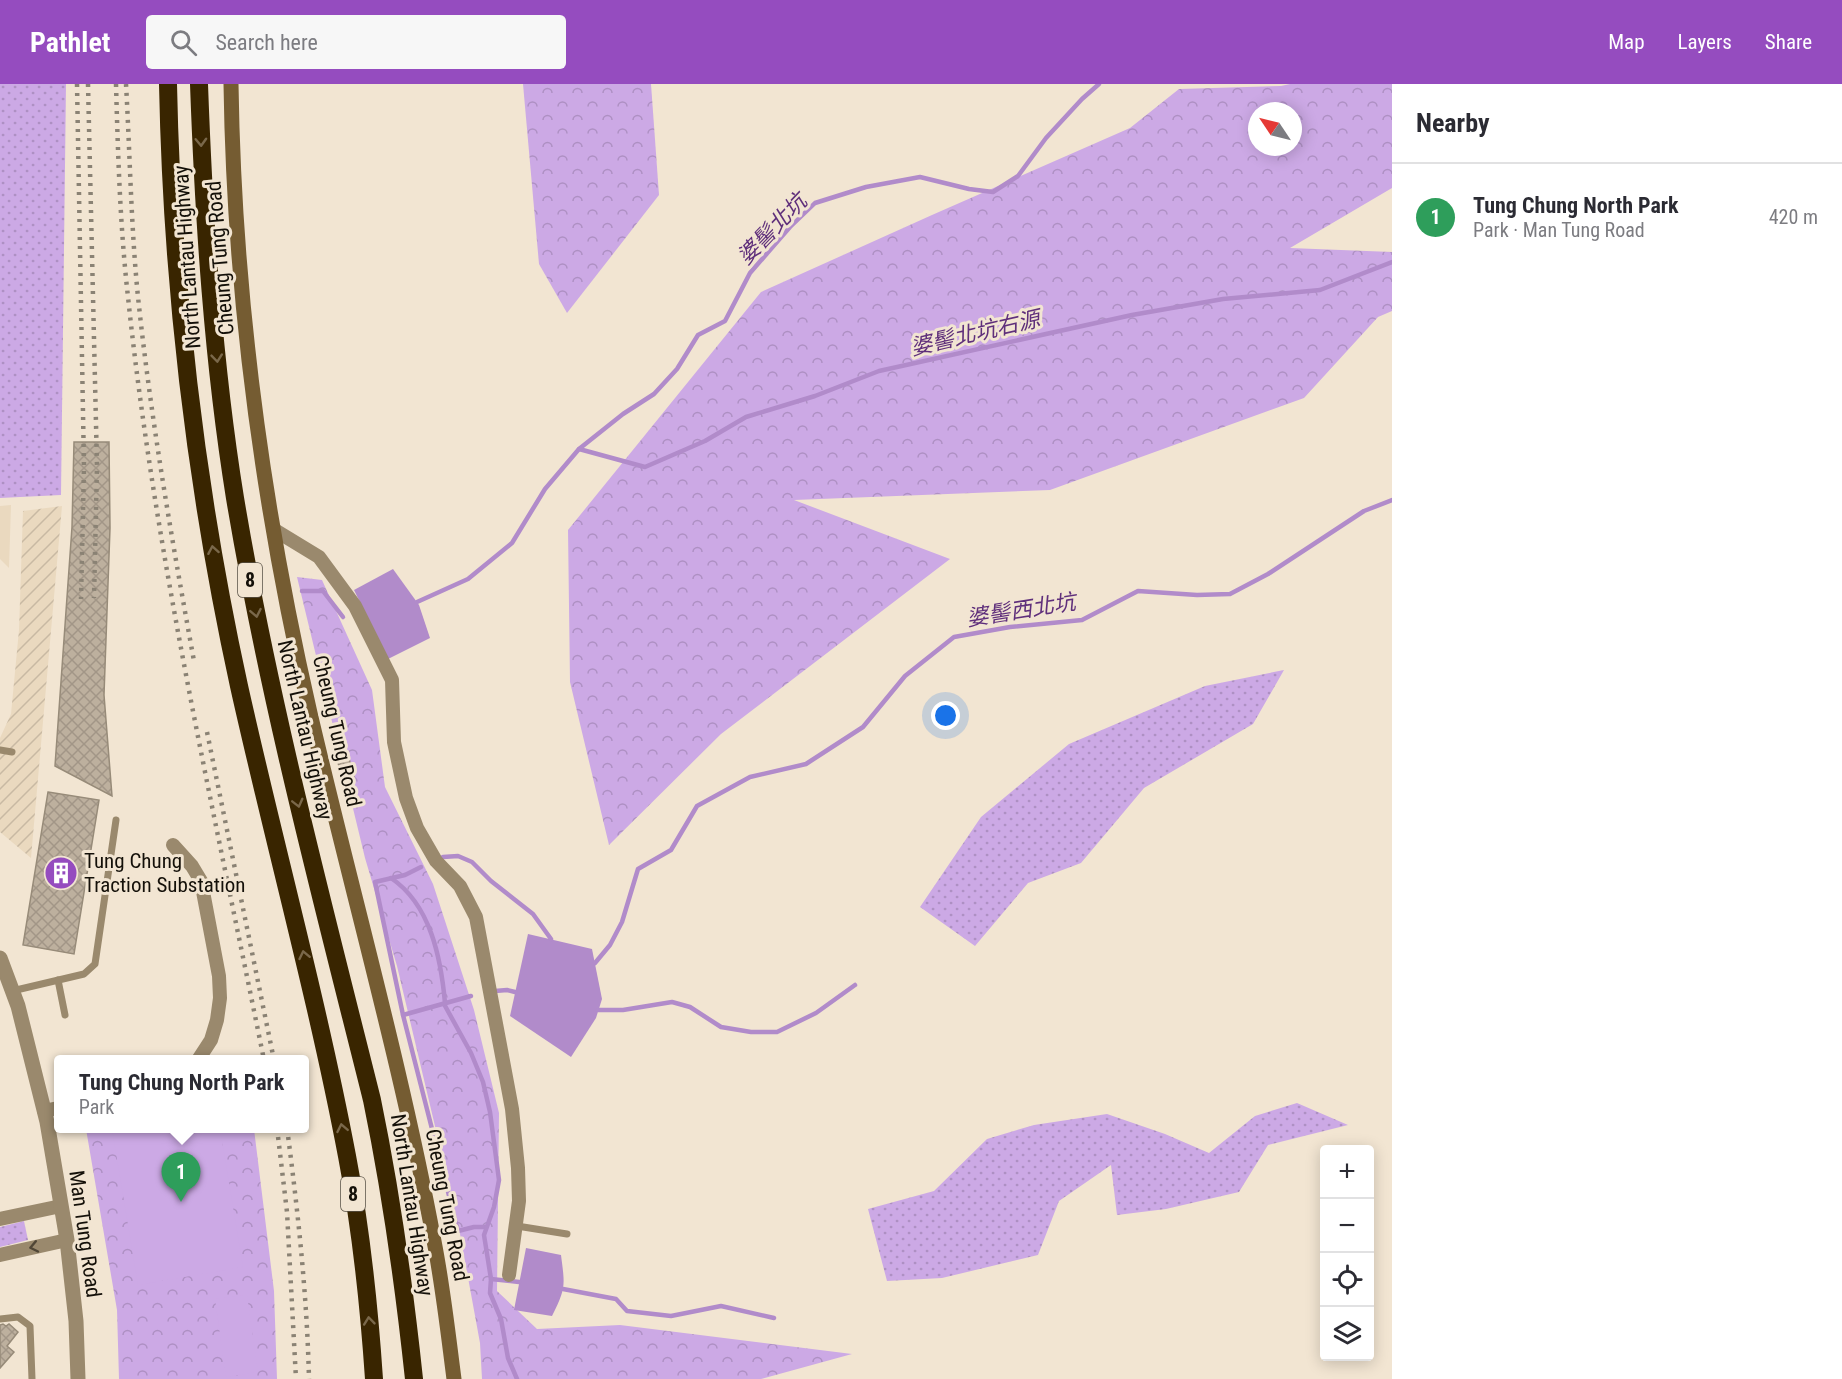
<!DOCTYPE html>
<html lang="en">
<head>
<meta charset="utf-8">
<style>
	:root { --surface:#fff; --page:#f7f7f7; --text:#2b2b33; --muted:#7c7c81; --line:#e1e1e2; --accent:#954cbf }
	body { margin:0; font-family:"Roboto Condensed","Noto Sans TC",sans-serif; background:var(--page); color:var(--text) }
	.controls { position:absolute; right:18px; bottom:18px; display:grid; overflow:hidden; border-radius:6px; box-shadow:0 3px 15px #0003 }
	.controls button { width:54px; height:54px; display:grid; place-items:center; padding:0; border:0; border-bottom:2px solid var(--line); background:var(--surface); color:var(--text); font:30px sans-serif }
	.compass { position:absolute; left:1248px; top:18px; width:54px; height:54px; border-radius:50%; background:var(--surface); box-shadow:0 3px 15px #0003; rotate:305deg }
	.you { position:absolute; left:946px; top:632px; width:21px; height:21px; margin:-15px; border:4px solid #fff; border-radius:50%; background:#1a73e8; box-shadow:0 0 0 9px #1a73e833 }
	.badge { display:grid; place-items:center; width:39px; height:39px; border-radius:50%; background:var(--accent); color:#fff; font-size:20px; font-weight:700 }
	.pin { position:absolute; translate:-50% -50px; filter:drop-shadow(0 2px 3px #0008) }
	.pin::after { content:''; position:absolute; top:32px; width:21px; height:18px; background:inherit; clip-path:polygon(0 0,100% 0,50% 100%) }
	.popup { position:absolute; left:54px; top:971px; width:255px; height:78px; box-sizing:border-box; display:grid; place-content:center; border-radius:6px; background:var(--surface); filter:drop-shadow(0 2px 4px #0005); font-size:20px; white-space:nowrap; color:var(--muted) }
	.popup b { font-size:22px; color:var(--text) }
	.popup::after { content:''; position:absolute; left:50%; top:100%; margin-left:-12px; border:12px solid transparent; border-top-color:var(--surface) }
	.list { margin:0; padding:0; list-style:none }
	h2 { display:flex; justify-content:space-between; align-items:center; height:78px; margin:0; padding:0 24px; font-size:26px }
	h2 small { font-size:20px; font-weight:400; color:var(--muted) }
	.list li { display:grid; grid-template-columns:39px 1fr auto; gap:18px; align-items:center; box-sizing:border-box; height:108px; padding:0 24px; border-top:2px solid var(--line) }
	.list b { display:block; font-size:22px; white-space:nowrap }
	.list p { margin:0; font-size:20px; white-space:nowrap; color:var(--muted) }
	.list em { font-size:20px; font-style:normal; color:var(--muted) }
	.icon { flex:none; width:33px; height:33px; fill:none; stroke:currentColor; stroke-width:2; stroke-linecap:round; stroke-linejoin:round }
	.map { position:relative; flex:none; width:1392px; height:1295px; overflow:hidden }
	header { display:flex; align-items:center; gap:36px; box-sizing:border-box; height:84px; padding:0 30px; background:var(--accent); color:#fff }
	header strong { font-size:28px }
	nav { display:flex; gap:33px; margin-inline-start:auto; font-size:21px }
	.search { width:420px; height:54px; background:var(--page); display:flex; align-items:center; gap:15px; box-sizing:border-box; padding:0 21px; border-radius:6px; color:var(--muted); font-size:22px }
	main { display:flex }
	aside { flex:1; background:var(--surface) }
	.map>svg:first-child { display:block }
	.built { fill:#ead9bf }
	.industrial { fill:url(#industrial-furrows) }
	.grass { fill:url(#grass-dots) }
	.forest { fill:url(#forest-crowns); fill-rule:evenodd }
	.pitch { fill:#cca9e5 }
	.water { fill:#b18bca }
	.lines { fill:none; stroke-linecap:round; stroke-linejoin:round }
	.stream { stroke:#b18bca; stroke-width:4.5 }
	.building { fill:url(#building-cross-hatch); stroke:#978b79; stroke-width:1.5 }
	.service { stroke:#9a896d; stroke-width:7 }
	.minor { stroke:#9a896d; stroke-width:14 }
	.tertiary { stroke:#9a896d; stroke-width:15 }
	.secondary { stroke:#755c32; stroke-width:15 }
	.motorway { stroke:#392500; stroke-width:18 }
	.rail { stroke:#8a8274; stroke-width:4.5; stroke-dasharray:3 6; stroke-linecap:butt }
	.oneway { stroke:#7a684a }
	.oneway2 { stroke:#504636 }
	.labels { text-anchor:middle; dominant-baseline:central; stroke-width:6; stroke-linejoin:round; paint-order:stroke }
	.shield { fill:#f2e5d2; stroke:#575045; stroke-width:1.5 }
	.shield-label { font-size:20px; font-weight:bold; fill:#141009 }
	.street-label { font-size:21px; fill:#141009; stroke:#f2e5d2 }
	.poi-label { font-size:21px; fill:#141009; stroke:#f2e5d2; text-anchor:start }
	.water-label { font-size:22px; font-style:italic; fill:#5f2f7b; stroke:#f2e5d2 }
</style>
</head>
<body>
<header>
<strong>Pathlet</strong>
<div class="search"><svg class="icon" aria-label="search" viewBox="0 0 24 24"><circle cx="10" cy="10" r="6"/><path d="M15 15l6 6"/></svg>Search here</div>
<nav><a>Map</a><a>Layers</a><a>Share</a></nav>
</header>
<main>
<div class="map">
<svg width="1392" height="1295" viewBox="0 0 1392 1295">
	<defs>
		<pattern id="industrial-furrows" width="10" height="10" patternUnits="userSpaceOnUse" patternTransform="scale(1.5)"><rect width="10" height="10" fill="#ead9bf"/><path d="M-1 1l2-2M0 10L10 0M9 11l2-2" fill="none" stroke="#c8b9a3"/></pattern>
		<pattern id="grass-dots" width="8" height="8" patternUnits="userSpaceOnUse" patternTransform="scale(1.5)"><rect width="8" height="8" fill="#cca9e5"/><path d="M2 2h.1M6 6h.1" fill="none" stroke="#ae90c3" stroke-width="1.8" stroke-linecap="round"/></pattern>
		<pattern id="forest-crowns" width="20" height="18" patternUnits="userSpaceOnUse" patternTransform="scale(1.5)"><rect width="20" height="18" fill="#cca9e5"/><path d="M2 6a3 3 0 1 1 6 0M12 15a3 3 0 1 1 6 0" fill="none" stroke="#ae90c3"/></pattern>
		<pattern id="building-cross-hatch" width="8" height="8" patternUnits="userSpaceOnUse" patternTransform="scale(1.5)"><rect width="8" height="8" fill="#bdb09e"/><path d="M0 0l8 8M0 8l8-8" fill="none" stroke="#a29687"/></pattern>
	</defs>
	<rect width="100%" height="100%" fill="#f2e5d2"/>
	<polygon class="built" points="11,421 9,484 0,475 0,422"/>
	<polygon class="industrial" points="62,422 31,774 0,748 0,654 11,630 19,546 23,427"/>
	<g class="grass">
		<polygon points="0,0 66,0 61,411 0,414"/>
		<polygon points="1284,586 1253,640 1144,704 1081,779 1028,799 975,862 920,823 981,733 1069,660 1205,602"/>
		<polygon points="1297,1019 1348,1041 1268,1061 1239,1108 1166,1125 1117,1131 1111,1081 1059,1117 1038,1171 942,1194 887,1197 868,1125 934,1107 987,1055 1034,1041 1107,1030 1165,1050 1209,1069 1255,1032"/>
		<polygon points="24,1137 28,1156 0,1163 0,1143"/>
	</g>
	<g class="forest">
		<polygon points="523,0 651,0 659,111 567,229 539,180"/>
		<path d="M1290,0h102v104l-102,60 102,4v59l-14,6 -74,81 -254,92 -256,10 156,59 -229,175 -112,111 -39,-163 -2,-152 193,-238 171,-77 198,-87 49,-39 102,-3zM1257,27h36v36h-36z"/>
		<polygon points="297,493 322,496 372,606 385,703 433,800 474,926 499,1029 497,1207 537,1245 620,1241 852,1270 761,1295 482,1295 480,1259 458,1139 397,882 365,774"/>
		<polygon points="86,1045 254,1045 274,1207 277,1295 119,1295 117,1226"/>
	</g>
	<g class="pitch">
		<polygon points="112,1045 220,1045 243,1183 138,1201"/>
		<polygon points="247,1211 258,1288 226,1293 215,1215"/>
	</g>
	<g class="water">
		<polygon points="393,485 419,521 430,554 388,575 354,506"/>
		<polygon points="528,850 592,865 602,915 596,934 571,973 510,932"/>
		<path d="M526,1164l35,7c4,31 5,33 -9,61l-38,-6z"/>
	</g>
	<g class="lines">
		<g class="stream">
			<polyline points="579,365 645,383 705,357 746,333 815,312 879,287 1132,231 1223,215 1320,206 1392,178"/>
			<polyline points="302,507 323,507 343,533"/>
			<polyline points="417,518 468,495 512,459 545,405 579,365 623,330 654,310 677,285 698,251 725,237 750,189 790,143 815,119 866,103 920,93 969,105 993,108 1018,92 1046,54 1082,15 1099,0"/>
			<polyline points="443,773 458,772 472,778 491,797 533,830 551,855"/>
			<polyline points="421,783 405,791 375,798 403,931 458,1147 474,1143 486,1143"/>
			<path d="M391,794c40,27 50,81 54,125"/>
			<polyline points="595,879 610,861 622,838 638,785 671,766 697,722 750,693 806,680 863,643 905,592 954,553 1010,543 1082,536 1138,507 1197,511 1230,510 1268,490 1364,427 1392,416"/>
			<polyline points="495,907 507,906 515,908"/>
			<polyline points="444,920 471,969 483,998 490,1028 499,1096 494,1123 484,1151 491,1195 490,1209 501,1235 508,1274 517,1295"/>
			<polyline points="598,926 623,926 672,918 690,923 721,943 751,948 777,948 816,929 855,901"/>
			<polyline points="403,931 471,912"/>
			<polyline points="491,1195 519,1198"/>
			<polyline points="563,1205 616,1215 627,1227 671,1232 721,1222 774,1234"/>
		</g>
	</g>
	<g class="building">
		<polygon points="74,358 109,358 110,444 104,611 112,712 55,682 72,443"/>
		<polygon points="348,671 354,693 342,696 337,674"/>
		<polygon points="48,708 99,716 74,870 23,861"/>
		<polygon points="3,1240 6,1242 9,1240 18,1248 7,1262 14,1268 0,1284 0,1241"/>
	</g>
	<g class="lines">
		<g class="service">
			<polyline points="0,666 12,668"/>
			<polyline points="58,896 65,931"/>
			<polyline points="12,907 84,890 95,880 116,736"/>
			<polyline points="517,1142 567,1150"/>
			<polyline points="0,1235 18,1233 30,1242 32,1295"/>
		</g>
		<g class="minor">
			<polyline points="273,445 319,473 355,522 392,596 394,658 406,714 417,744 436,777 460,802 476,833 512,1025 518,1084 519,1117 509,1191"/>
			<polyline points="173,761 192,782 201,797 219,892 220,914 217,936 211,956 198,976"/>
			<polyline points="44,1027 58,1024"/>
			<polyline points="0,1135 61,1122"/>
			<polyline points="0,1171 67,1156"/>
		</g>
		<polyline class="tertiary" points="0,874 18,922 47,1038 67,1156 76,1237 78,1295"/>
		<path class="secondary" d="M231,0c3,211 32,424 79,629 41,176 91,351 124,528 9,46 14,92 20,138"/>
		<g class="motorway">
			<path d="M168,0c4,202 28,405 71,602 35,157 78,312 108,470 14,73 22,149 27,223"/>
			<path d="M199,0c5,138 14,277 36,414 34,203 87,402 137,602 19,92 32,185 42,279"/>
		</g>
		<g class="rail">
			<polyline points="77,0 84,383 81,515"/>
			<polyline points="88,0 97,382 94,514"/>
			<path d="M116,0c2,71 4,142 12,213 27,257 85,510 136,763"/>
			<path d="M126,0c4,71 5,143 12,213 13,123 34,244 56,364"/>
			<polyline points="207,648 274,976"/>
			<polyline points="277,1044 287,1128 296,1295"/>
			<path d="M287,1044c11,84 20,167 22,251"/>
		</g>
	</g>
	<defs><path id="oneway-chevron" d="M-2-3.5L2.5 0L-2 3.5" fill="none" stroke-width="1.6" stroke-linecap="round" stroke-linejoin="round" transform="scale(1.5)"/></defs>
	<g class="oneway">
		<use href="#oneway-chevron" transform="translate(201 58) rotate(88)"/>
		<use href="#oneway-chevron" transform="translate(217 274) rotate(84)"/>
		<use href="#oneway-chevron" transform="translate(213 466) rotate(-100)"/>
		<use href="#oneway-chevron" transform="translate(256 529) rotate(79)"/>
		<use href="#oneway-chevron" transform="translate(298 719) rotate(76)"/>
		<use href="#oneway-chevron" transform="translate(304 871) rotate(-102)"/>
		<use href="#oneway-chevron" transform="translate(342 1044) rotate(-101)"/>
		<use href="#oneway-chevron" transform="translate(369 1237) rotate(-96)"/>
	</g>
	<use class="oneway2" href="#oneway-chevron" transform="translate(34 1163) rotate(168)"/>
	<defs>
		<g id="building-disc" transform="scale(1.725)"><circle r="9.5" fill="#954cbf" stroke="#f2e5d2"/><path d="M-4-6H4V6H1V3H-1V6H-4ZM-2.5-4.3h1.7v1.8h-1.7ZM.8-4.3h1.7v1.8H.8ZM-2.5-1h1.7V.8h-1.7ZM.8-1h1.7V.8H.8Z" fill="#fff"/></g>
	</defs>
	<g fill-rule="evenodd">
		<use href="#building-disc" x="61" y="789"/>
	</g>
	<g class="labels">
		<g class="shield">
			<rect x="238" y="479" width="24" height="34" rx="4.5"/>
			<rect x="341" y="1093" width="24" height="34" rx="4.5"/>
		</g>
		<g class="shield-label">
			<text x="250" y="496">8</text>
			<text x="353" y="1110">8</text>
		</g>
		<g class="street-label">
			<text transform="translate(187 173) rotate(-94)">North Lantau Highway</text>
			<text transform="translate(220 174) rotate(-95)">Cheung Tung Road</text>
			<text transform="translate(305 646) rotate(77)">North Lantau Highway</text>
			<text transform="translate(337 647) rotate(77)">Cheung Tung Road</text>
			<text transform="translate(412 1121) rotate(81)">North Lantau Highway</text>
			<text transform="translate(447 1121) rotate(79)">Cheung Tung Road</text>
			<text transform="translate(85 1150) rotate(82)">Man Tung Road</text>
		</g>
		<g class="poi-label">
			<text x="84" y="777">Tung Chung<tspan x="84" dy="24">Traction Substation</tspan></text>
		</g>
		<g class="water-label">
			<text transform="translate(772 145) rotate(-46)">婆髻北坑</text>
			<text transform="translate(975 249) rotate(-13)">婆髻北坑右源</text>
			<text transform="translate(1021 526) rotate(-9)">婆髻西北坑</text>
		</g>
	</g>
</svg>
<div class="controls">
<button>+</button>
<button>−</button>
<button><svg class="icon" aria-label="locate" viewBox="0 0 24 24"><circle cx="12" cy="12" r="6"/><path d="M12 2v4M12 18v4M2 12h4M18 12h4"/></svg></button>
<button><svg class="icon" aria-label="layers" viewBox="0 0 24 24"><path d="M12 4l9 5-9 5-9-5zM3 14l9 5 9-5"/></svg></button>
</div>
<svg class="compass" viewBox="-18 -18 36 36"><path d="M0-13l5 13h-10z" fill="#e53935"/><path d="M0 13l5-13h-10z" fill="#7c7c81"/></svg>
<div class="you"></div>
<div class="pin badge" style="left:181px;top:1118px;background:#2e9e5b">1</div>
<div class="popup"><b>Tung Chung North Park</b>Park</div>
</div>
<aside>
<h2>Nearby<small></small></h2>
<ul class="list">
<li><span class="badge" style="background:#2e9e5b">1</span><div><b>Tung Chung North Park</b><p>Park · Man Tung Road</p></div><em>420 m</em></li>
</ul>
</aside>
</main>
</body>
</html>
